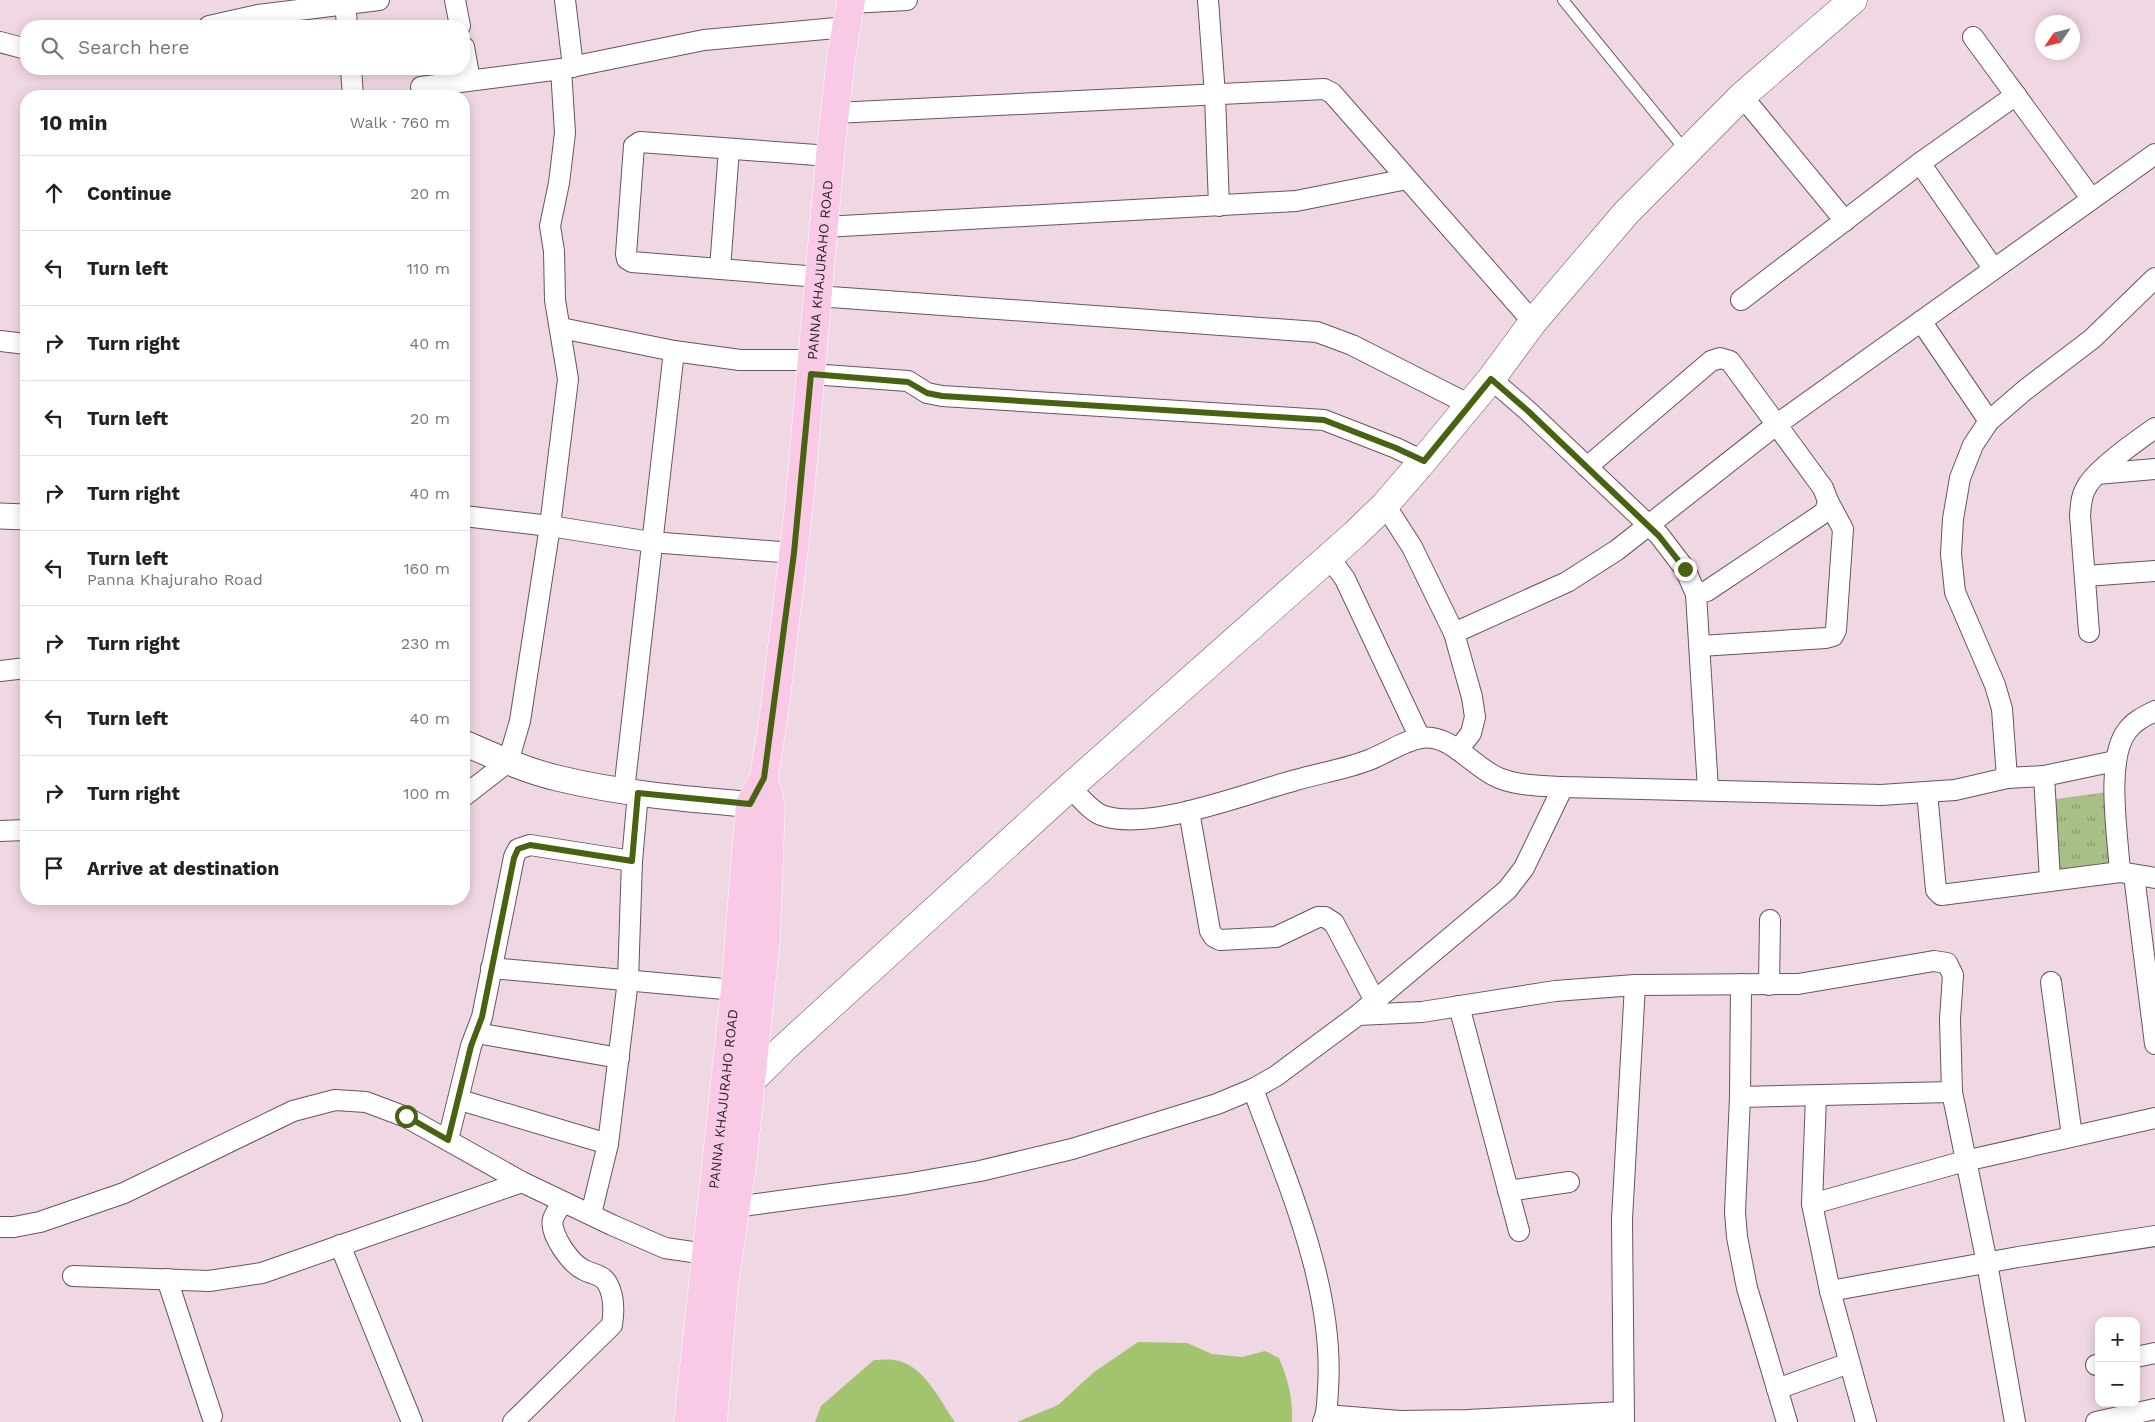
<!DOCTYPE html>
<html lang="en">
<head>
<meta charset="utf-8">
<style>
	:root { --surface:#fff; --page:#f6f6f6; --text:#222; --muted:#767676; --line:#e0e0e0 }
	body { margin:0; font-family:"Work Sans",sans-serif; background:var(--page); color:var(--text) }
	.controls { position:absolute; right:15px; bottom:15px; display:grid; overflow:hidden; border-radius:10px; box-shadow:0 2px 12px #0003 }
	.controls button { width:45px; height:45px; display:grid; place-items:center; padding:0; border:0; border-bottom:1px solid var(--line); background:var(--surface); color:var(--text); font:25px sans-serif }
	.compass { position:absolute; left:2035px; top:15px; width:45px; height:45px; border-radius:50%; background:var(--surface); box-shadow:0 2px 12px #0003; rotate:235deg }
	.stop { position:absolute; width:15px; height:15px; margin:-11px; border:4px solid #496211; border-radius:50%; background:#fff }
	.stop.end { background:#496211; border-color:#fff; box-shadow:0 1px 5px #0008 }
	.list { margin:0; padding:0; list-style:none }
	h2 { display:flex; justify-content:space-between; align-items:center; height:65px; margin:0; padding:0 20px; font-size:21px }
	h2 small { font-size:16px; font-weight:400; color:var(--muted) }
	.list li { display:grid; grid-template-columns:32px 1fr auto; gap:15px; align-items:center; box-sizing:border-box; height:75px; padding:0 20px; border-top:1px solid var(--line) }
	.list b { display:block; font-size:19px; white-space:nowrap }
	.list p { margin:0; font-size:16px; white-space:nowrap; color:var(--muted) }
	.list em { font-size:16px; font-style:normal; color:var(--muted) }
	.icon { flex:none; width:28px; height:28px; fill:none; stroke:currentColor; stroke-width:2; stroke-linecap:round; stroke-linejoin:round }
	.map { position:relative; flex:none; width:2155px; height:1422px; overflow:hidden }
	.search { position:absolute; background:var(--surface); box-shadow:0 2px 12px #0003; left:20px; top:20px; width:450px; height:55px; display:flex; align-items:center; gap:12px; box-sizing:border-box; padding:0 18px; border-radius:20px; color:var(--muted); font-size:19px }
	.panel { position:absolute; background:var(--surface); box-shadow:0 2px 12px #0003; left:20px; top:90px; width:450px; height:815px; border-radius:20px }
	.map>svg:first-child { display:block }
	.grass { fill:url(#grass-tufts) }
	.water { fill:#a3c46e }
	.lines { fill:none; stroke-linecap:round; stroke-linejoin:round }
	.service-casing { stroke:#695460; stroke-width:12 }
	.minor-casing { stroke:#695460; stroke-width:22 }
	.tertiary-casing { stroke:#695460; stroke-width:27 }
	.secondary-casing { stroke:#695460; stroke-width:29 }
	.primary-casing { stroke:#fff; stroke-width:29 }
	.service { stroke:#fff; stroke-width:10 }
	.minor { stroke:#fff; stroke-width:20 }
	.tertiary { stroke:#fff; stroke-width:25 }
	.secondary { stroke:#fff; stroke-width:28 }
	.primary { stroke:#f9cae5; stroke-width:28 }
	.route { stroke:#496211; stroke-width:6 }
	.labels { text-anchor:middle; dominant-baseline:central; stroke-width:5; stroke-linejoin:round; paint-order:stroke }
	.street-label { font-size:14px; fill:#30262c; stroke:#f0d7e4 }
</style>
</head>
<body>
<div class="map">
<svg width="2155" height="1422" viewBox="0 0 2155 1422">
	<defs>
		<pattern id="grass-tufts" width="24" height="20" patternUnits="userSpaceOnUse" patternTransform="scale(1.25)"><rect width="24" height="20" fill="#a8bf85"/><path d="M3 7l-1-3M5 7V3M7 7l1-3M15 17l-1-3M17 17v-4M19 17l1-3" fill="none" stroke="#899b6d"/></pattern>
	</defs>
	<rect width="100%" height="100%" fill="#f0d7e4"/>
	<polygon class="grass" points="2108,792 2118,861 2059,869 2049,800"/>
	<g class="water">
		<path d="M1138,1342l49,1 25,11 30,3 23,-6 14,7c9,21 14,41 13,64h-275l41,-17 36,-33z"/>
		<path d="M874,1360c6,0 14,-1 20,0 30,4 45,40 61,62h-140l6,-16z"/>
	</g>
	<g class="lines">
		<g class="service-casing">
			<polyline id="service" points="1563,0 1686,151"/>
		</g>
		<g class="minor-casing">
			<g id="minor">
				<polyline points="345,0 347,26"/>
				<polyline points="455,0 460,26"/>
				<polyline points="565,0 573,67"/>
				<polyline points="1208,0 1215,95 1219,206"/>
				<polyline points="851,3 907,0"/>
				<polyline points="209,26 258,15 379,0"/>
				<polyline points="1973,37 2091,198"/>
				<polyline points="0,42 26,49"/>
				<polyline points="464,47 470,80"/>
				<polyline points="351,69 353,96"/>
				<polyline points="421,87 561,69 704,40 847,27"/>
				<polyline points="1742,96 1845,221"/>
				<polyline points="835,113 1324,89 1332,93 1533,322"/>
				<polyline points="1920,163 1993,268"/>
				<polyline points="824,227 1296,201 1407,179"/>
				<polyline points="720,269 729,149"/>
				<polyline points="819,277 632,262 627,259 626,254 634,146 640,142 830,156"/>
				<polyline points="817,296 1317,332 1352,345 1470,405"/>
				<polyline points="1741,300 1920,163 2016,95"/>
				<polyline points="1921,321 1989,421"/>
				<polyline points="561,328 674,351 740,360 812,360"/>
				<polyline points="0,341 26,344"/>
				<polyline points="811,374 908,381 927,393 942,396 1324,420 1396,448 1423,461"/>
				<polyline points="1491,379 1528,411 1659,535 1685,569 1696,594 1708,790"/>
				<polyline points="1587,467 1711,361 1720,358 1730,361 1823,488 1828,501 1825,512 1707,591 1696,594"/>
				<polyline points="2097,474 2155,469"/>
				<polyline points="1385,505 1412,547 1454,633 1472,697 1475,717 1471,733 1458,750"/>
				<polyline points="464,516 550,526 651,542 794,553"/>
				<polyline points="1329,557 1345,579 1420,738"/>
				<polyline points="2086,576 2155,571"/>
				<path d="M2089,632l-9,-117c1,-10 1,-19 6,-27 8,-17 53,-49 69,-60"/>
				<polyline points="1454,633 1567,582 1617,550 1776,425 2155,154"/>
				<polyline points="1700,646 1826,638 1833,636 1836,630 1843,529 1828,501"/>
				<polyline points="0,671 26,668"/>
				<polyline points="2044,776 2050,880"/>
				<polyline points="2007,778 2002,709 1995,685 1955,592 1951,554 1953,519 1960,478 1973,445 1989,421 2025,390 2092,339 2155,278"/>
				<path d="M1070,787c10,10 21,25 34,29 48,15 143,-23 192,-36 24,-7 50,-11 73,-20 16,-6 36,-20 52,-22 30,-5 52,30 78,40 20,8 43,8 64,9l318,8 74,-5 52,-12 37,-2 71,-15"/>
				<polyline points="624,791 674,351"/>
				<polyline points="1927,792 1936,890 1941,895 2120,872 2155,878"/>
				<polyline points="464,796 508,762 520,721 550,526 568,379 555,300 554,251 550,226 559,183 565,133 561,69"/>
				<polyline points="1189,811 1210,931 1214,937 1220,940 1276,937 1318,917 1325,917 1334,923 1375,1001"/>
				<polyline points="0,831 26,830"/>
				<path d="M2120,872c-2,-35 -15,-113 7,-141 7,-10 18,-15 28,-20"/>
				<polyline points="2134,875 2155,1044"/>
				<polyline points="491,968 735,990"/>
				<polyline points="2051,982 2072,1136"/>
				<polyline points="1741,984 1740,1097 1735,1212 1737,1237 1747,1288 1787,1422"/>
				<polyline points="1769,985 1770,920"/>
				<polyline points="1459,1006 1519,1231"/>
				<polyline points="1358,1015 1422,1012 1555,991 1635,985 1798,984 1934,961 1947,963 1953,975 1950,1019 1952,1092 1987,1263 2015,1422"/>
				<polyline points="477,1033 619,1058"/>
				<path d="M1253,1089c34,93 82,199 75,300 -1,11 0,23 -5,33"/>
				<polyline points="1816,1096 1812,1204 1830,1291 1866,1422"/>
				<polyline points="1740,1097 1952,1092"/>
				<polyline points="460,1100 608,1144"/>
				<polyline points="448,1140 471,1046 482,1017 514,857 518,849 530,845 632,861 638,793"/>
				<polyline points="1508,1191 1569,1182"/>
				<polyline points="1812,1204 1965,1161 2155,1118"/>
				<polyline points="735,1207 906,1184 980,1171 1072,1149 1217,1104 1253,1089 1276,1076 1358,1015 1507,890 1524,868 1563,787"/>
				<polyline points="591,1214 608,1144 628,980 632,861"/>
				<polyline points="0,1227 14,1227 40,1222 124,1193 293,1111 335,1100 366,1102 406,1117 522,1182 612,1225 665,1248 706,1254"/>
				<polyline points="340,1245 412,1422"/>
				<polyline points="73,1276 209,1281 262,1273 522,1182"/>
				<polyline points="167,1279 212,1416"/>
				<polyline points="1830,1291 2018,1257 2155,1236"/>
				<polyline points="2136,1357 2155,1353"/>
				<polyline points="2096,1365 2099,1365"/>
				<polyline points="1777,1389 1849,1363"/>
				<polyline points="1326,1415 1400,1421 1468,1420 1623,1412"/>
				<path d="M513,1422l99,-97c2,-13 3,-29 -5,-42 -4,-8 -15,-9 -23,-13 -13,-6 -35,-36 -31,-51 2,-6 7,-12 10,-17"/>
				<polyline points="1624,1422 1622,1219 1635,985"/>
				<polyline points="2096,1422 2155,1409"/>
			</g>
		</g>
		<g class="tertiary-casing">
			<g id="tertiary">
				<polyline points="0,516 26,517"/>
				<path d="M464,743c30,13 60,27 93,35 69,17 141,22 212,28"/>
			</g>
		</g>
		<g class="secondary-casing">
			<polyline id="secondary" points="750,1082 783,1049 1070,787 1355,534 1385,505 1423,461 1491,379 1533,322 1626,213 1742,96 1853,0"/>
		</g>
		<g class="primary-casing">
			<g id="primary">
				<path id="s1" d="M688,1422l47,-432 15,-186 14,-26 11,-72 24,-200 31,-350 11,-98 10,-58"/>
				<polyline points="713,1422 724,1284 742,1166 766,939 771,806 764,778"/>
			</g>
		</g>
		<use href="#service" class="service"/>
		<use href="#minor" class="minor"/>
		<use href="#tertiary" class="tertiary"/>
		<use href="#secondary" class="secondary"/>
		<use href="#primary" class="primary"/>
	</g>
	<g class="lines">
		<polyline class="route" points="406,1116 448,1140 471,1046 482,1017 514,858 518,849 530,845 632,861 638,793 750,804 764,778 794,553 811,374 908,382 927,393 942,396 1324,420 1396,448 1424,461 1491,379 1528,411 1659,536 1685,569"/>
	</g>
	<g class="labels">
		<g class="street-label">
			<text stroke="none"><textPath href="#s1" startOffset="1162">PANNA KHAJURAHO ROAD</textPath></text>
			<text stroke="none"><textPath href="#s1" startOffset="325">PANNA KHAJURAHO ROAD</textPath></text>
		</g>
	</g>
</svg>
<div class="controls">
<button>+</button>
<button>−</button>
</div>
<svg class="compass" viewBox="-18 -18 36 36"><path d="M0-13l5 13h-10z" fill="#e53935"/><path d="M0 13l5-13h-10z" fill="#767676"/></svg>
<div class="stop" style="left:406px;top:1116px"></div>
<div class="stop end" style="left:1685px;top:569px"></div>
<div class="search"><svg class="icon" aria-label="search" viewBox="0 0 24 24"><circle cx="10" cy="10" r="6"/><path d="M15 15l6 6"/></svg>Search here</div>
<section class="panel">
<h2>10 min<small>Walk · 760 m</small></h2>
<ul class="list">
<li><svg class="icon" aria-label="ahead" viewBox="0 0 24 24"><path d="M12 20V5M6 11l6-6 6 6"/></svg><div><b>Continue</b></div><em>20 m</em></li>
<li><svg class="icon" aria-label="left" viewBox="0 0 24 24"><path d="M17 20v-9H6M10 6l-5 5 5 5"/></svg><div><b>Turn left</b></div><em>110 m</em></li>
<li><svg class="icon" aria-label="right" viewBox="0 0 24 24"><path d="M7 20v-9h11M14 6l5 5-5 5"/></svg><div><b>Turn right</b></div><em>40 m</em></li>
<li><svg class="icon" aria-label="left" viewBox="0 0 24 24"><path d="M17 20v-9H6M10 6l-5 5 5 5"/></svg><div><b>Turn left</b></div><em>20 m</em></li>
<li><svg class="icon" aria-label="right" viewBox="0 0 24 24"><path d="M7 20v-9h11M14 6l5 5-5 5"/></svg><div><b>Turn right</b></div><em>40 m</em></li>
<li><svg class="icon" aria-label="left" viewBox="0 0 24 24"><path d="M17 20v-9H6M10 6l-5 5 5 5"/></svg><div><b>Turn left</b><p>Panna Khajuraho Road</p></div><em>160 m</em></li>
<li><svg class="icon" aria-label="right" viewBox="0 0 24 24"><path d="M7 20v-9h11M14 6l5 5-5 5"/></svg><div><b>Turn right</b></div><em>230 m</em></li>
<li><svg class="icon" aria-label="left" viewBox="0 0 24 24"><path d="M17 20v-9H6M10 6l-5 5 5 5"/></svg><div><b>Turn left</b></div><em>40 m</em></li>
<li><svg class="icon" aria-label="right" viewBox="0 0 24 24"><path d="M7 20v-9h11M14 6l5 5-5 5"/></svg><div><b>Turn right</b></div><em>100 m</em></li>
<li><svg class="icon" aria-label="arrive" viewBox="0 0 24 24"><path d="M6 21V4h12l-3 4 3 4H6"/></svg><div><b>Arrive at destination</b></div></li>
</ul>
</section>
</div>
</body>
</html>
